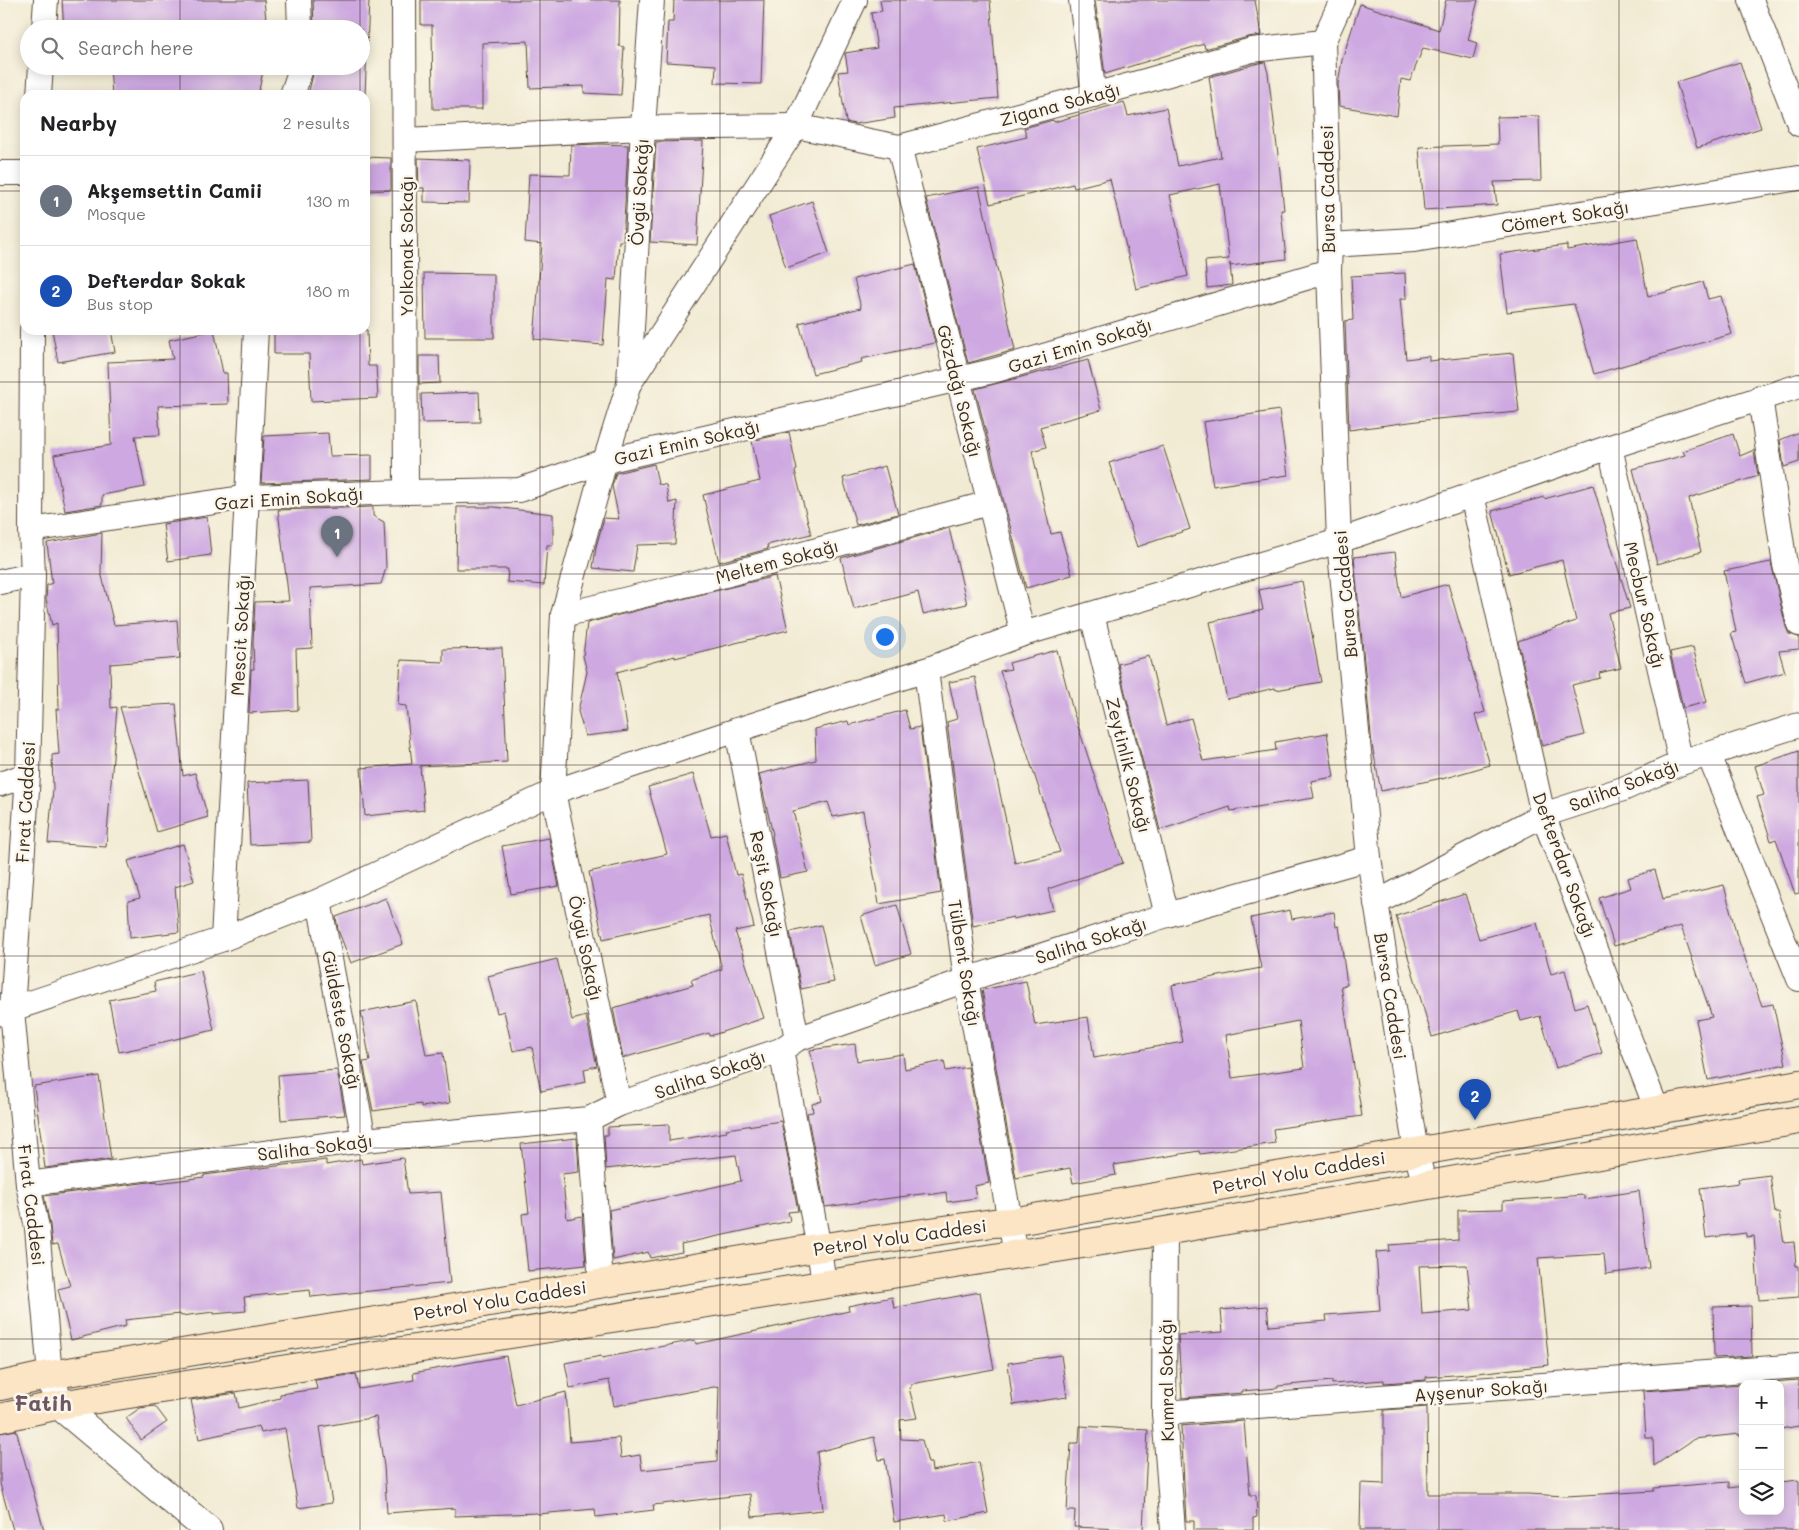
<!DOCTYPE html>
<html lang="en">
<head>
<meta charset="utf-8">
<style>
	:root { --surface:#fff; --page:#f6f6f6; --text:#202124; --muted:#757577; --line:#e0e0e0; --accent:#1a73e8 }
	body { margin:0; font-family:Mali,sans-serif; background:var(--page); color:var(--text) }
	.controls { position:absolute; right:15px; bottom:15px; display:grid; overflow:hidden; border-radius:10px; box-shadow:0 2px 12px #0003 }
	.controls button { width:45px; height:45px; display:grid; place-items:center; padding:0; border:0; border-bottom:1px solid var(--line); background:var(--surface); color:var(--text); font:25px sans-serif }
	.you { position:absolute; left:884px; top:636px; width:18px; height:18px; margin:-12px; border:4px solid #fff; border-radius:50%; background:#1a73e8; box-shadow:0 0 0 8px #1a73e833 }
	.badge { display:grid; place-items:center; width:32px; height:32px; border-radius:50%; background:var(--accent); color:#fff; font-size:16px; font-weight:700 }
	.pin { position:absolute; translate:-50% -41px; filter:drop-shadow(0 1px 2px #0008) }
	.pin::after { content:''; position:absolute; top:26px; width:18px; height:15px; background:inherit; clip-path:polygon(0 0,100% 0,50% 100%) }
	.list { margin:0; padding:0; list-style:none }
	h2 { display:flex; justify-content:space-between; align-items:center; height:65px; margin:0; padding:0 20px; font-size:21px }
	h2 small { font-size:16px; font-weight:400; color:var(--muted) }
	.list li { display:grid; grid-template-columns:32px 1fr auto; gap:15px; align-items:center; box-sizing:border-box; height:90px; padding:0 20px; border-top:1px solid var(--line) }
	.list b { display:block; font-size:19px; white-space:nowrap }
	.list p { margin:0; font-size:16px; white-space:nowrap; color:var(--muted) }
	.list em { font-size:16px; font-style:normal; color:var(--muted) }
	.icon { flex:none; width:28px; height:28px; fill:none; stroke:currentColor; stroke-width:2; stroke-linecap:round; stroke-linejoin:round }
	.map { position:relative; flex:none; width:1799px; height:1530px; overflow:hidden }
	.search { position:absolute; background:var(--surface); box-shadow:0 2px 12px #0003; left:20px; top:20px; width:350px; height:55px; display:flex; align-items:center; gap:12px; box-sizing:border-box; padding:0 18px; border-radius:28px; color:var(--muted); font-size:19px }
	.panel { position:absolute; background:var(--surface); box-shadow:0 2px 12px #0003; left:20px; top:90px; width:350px; height:245px; border-radius:15px }
	.map>svg:first-child { display:block }
	.building { fill:#cda8e1; fill-rule:evenodd }
	.lines { fill:none; stroke-linecap:round; stroke-linejoin:round }
	.minor-casing { stroke:#564739; stroke-width:26 }
	.tertiary-casing { stroke:#564739; stroke-width:30 }
	.secondary-casing { stroke:#564739; stroke-width:30 }
	.minor { stroke:#fff; stroke-width:24 }
	.tertiary { stroke:#fff; stroke-width:28 }
	.secondary { stroke:#fce5c4; stroke-width:28 }
	.grid { fill:none; stroke:#3b2a1e; stroke-width:1; stroke-opacity:0.55 }
	.labels { text-anchor:middle; dominant-baseline:central; stroke-width:5; stroke-linejoin:round; paint-order:stroke }
	.street-label { font-size:18px; fill:#3b2a1e; stroke:#fbf7ec }
	.district-label { font-size:22px; font-weight:bold; fill:#6e5662; stroke:#fbf7ec }
</style>
</head>
<body>
<div class="map">
<svg width="1799" height="1530" viewBox="0 0 1799 1530">
	<rect width="100%" height="100%" fill="#fbf7ec"/>
	<filter id="ink" filterUnits="userSpaceOnUse"><feTurbulence type="fractalNoise" baseFrequency=".02" numOctaves="2"/><feDisplacementMap in="SourceGraphic" scale="10" xChannelSelector="R" yChannelSelector="G"/><feConvolveMatrix kernelMatrix="1 2 1 2 8 2 1 2 1" color-interpolation-filters="sRGB"/></filter>
	<filter id="wash" filterUnits="userSpaceOnUse"><feTurbulence type="fractalNoise" baseFrequency=".0096" numOctaves="4" result="noise"/><feDisplacementMap in="SourceGraphic" scale="20" xChannelSelector="R" yChannelSelector="G"/><feGaussianBlur stdDeviation="1.12" result="paint"/><feColorMatrix in="noise" values="0 0 0 0 0 0 0 0 0 0 0 0 0 0 0 0 0 1.4 0 .05"/><feComposite in="paint" operator="in"/></filter>
	<g filter="url(#wash)">
		<rect width="100%" height="100%" fill="#f2ebd4"/>
		<g id="blocks">
			<g class="building">
				<polygon points="62,0 264,0 267,29 64,29"/>
				<polygon points="313,0 369,0 365,95 308,95 315,66 361,66 361,29 314,29"/>
				<polygon points="421,0 620,0 619,46 624,47 621,95 584,93 584,86 530,88 528,41 482,43 482,109 433,109 432,25 421,25"/>
				<polygon points="674,0 764,0 761,84 715,83 716,65 666,62 668,22 673,22"/>
				<polygon points="880,0 990,0 998,98 894,108 895,118 855,124 846,122 838,72 848,71 845,53 877,48 871,13 882,11"/>
				<polygon points="1095,0 1255,0 1261,35 1248,37 1205,49 1204,44 1105,74"/>
				<polygon points="1446,0 1478,0 1468,40 1477,43 1473,59 1423,48 1410,81 1401,79 1397,116 1339,106 1338,84 1342,60 1360,4 1439,30"/>
				<polygon points="1265,62 1268,73 1279,163 1284,210 1281,210 1286,259 1230,266 1230,263 1232,285 1207,288 1205,261 1229,259 1220,184 1170,195 1188,276 1136,289 1110,179 1074,188 1073,184 990,204 977,149 1027,137 1024,128 1053,120 1054,122 1124,102 1128,116 1166,108 1178,166 1221,157 1209,77 1255,64"/>
				<polygon points="1740,62 1761,128 1697,148 1676,82"/>
				<polygon points="110,66 264,66 258,95 112,95"/>
				<polygon points="1539,116 1541,181 1494,182 1497,205 1424,210 1419,147 1498,144 1497,117"/>
				<polygon points="703,141 697,245 650,242 656,142"/>
				<polygon points="599,144 628,145 623,241 619,241 616,280 608,279 603,345 534,339 542,244 525,242 529,174 570,175 571,145"/>
				<polygon points="365,157 391,158 391,190 365,191"/>
				<polygon points="418,158 470,160 469,203 424,202 424,188 419,188"/>
				<polygon points="979,187 1015,350 968,363 926,198"/>
				<polygon points="812,201 829,253 786,268 769,216"/>
				<polygon points="1637,238 1648,297 1703,282 1708,299 1721,296 1732,334 1594,374 1574,304 1507,312 1500,254 1567,245 1567,250"/>
				<polygon points="915,264 935,343 861,359 862,362 813,374 799,323 861,308 854,279"/>
				<polygon points="424,273 494,274 494,338 425,338"/>
				<polygon points="1405,273 1406,299 1400,299 1406,359 1429,356 1429,361 1513,353 1519,412 1425,420 1349,430 1345,321 1353,320 1351,276"/>
				<polygon points="52,330 111,330 115,352 58,362"/>
				<polygon points="214,330 223,373 227,373 228,404 158,406 160,435 135,436 145,487 102,495 102,505 65,511 54,455 111,445 108,362 173,359 169,340"/>
				<polygon points="274,330 367,330 368,366 376,366 378,398 311,401 309,354 274,354"/>
				<polygon points="419,356 439,356 440,383 419,384"/>
				<polygon points="1088,360 1101,410 1040,427 1046,447 1032,451 1051,534 1060,532 1072,575 1026,588 975,389"/>
				<polygon points="479,392 480,422 422,423 421,394"/>
				<polygon points="1279,410 1288,475 1213,486 1203,422"/>
				<polygon points="789,432 797,470 795,471 811,534 767,545 768,549 719,562 703,495 760,481 752,441"/>
				<polygon points="1799,432 1799,462 1784,467 1780,440"/>
				<polygon points="328,433 330,456 372,455 372,479 261,483 264,436"/>
				<polygon points="1733,434 1740,456 1754,450 1758,476 1689,498 1701,552 1657,564 1633,469 1685,455 1683,451"/>
				<polygon points="1163,446 1190,529 1137,547 1109,463"/>
				<polygon points="654,464 658,484 666,485 669,503 677,501 675,544 637,545 633,572 593,568 596,547 604,518 619,519 612,486 616,473"/>
				<polygon points="885,466 898,514 856,525 843,478"/>
				<polygon points="1593,485 1630,608 1608,613 1621,668 1599,673 1600,678 1572,685 1585,735 1542,746 1518,641 1576,621 1562,560 1509,574 1492,511 1544,497 1544,499"/>
				<polygon points="373,507 373,516 384,522 386,568 381,584 310,588 312,648 296,649 298,710 249,713 251,669 254,669 253,641 255,602 289,601 278,510"/>
				<polygon points="457,507 494,507 553,514 553,545 547,545 544,585 507,582 508,569 456,569"/>
				<polygon points="207,517 211,555 168,561 163,524"/>
				<polygon points="949,528 967,604 923,614 918,592 854,609 841,558"/>
				<polygon points="102,533 101,572 114,625 177,620 180,658 110,664 111,708 117,707 106,847 48,843 53,789 52,755 59,754 56,709 59,709 57,623 52,625 46,599 47,585 52,583 47,543"/>
				<polygon points="1395,552 1401,597 1448,584 1485,712 1475,715 1490,765 1442,779 1442,778 1381,791 1372,745 1354,557"/>
				<polygon points="1771,562 1786,627 1789,634 1799,637 1799,649 1779,651 1785,672 1746,683 1731,633 1736,632 1724,571"/>
				<polygon points="775,576 788,630 675,658 675,656 617,672 628,731 585,736 578,711 587,672 583,656 587,623"/>
				<polygon points="1302,581 1321,682 1276,690 1275,688 1227,699 1210,622 1263,610 1259,590"/>
				<polygon points="1693,647 1707,702 1683,708 1670,652"/>
				<polygon points="502,648 507,762 420,766 424,810 365,816 361,768 412,764 406,706 398,705 401,660 443,662 443,649"/>
				<polygon points="1057,650 1073,711 1123,863 1048,889 1053,910 1013,919 1013,917 973,926 947,722 957,719 949,682 975,677 1015,863 1060,852 1000,671 1011,669 1009,663"/>
				<polygon points="1149,656 1166,725 1191,718 1203,761 1276,750 1275,742 1327,733 1334,777 1311,781 1314,798 1231,811 1230,807 1160,830 1118,664"/>
				<polygon points="176,704 183,776 195,773 208,817 157,832 120,707"/>
				<polygon points="905,710 910,729 920,727 941,893 879,904 863,811 833,817 828,802 793,811 808,872 780,878 772,836 773,835 759,774 816,760 815,729 848,721 849,725"/>
				<polygon points="1799,751 1799,893 1795,894 1776,839 1771,841 1757,797 1764,795 1755,766"/>
				<polygon points="693,774 711,836 726,833 736,875 741,874 754,927 735,931 764,1018 710,1036 709,1033 623,1058 613,1008 693,985 691,980 722,969 709,915 603,939 589,872 667,854 648,787"/>
				<polygon points="308,780 311,842 250,845 247,783"/>
				<polygon points="549,838 559,886 511,894 502,846"/>
				<polygon points="183,844 194,881 175,887 179,932 130,938 128,901 140,898 128,861"/>
				<polygon points="1655,870 1663,899 1724,885 1736,933 1762,1006 1773,1004 1786,1064 1708,1080 1696,1020 1712,1017 1681,926 1614,946 1599,898 1631,888 1628,878"/>
				<polygon points="1465,894 1479,939 1537,923 1551,974 1565,970 1575,1008 1587,1004 1602,1053 1556,1068 1540,1016 1521,1021 1518,1011 1432,1037 1396,916"/>
				<polygon points="386,898 403,944 351,963 338,930 336,917"/>
				<polygon points="897,905 911,954 875,965 861,916"/>
				<path d="M1290,910l2,9 42,-7 2,15 3,-1 8,59 -6,1 21,130 -89,13 2,14 -75,11 -1,-3 -85,14 2,10 -43,8 -3,-15 -54,10 -34,-188 44,-9 9,44 53,-8 6,41 89,-16 -11,-57 89,-17 -10,-50zM1298,1021l6,47 -72,10 -6,-43z"/>
				<polygon points="821,925 834,982 801,989 790,932"/>
				<polygon points="557,959 572,1020 586,1016 597,1066 584,1069 586,1082 541,1091 532,1047 513,1051 504,1011 497,1013 488,976"/>
				<polygon points="201,971 214,1030 163,1042 163,1043 119,1052 109,1000 156,991 154,982"/>
				<polygon points="416,1001 426,1055 443,1053 450,1103 421,1107 421,1104 373,1111 363,1062 370,1061 361,1012"/>
				<polygon points="855,1044 857,1061 903,1054 905,1069 944,1061 946,1071 968,1067 989,1183 974,1186 976,1198 947,1202 946,1192 929,1195 929,1193 825,1207 807,1113 813,1112 812,1104 822,1101 810,1050"/>
				<polygon points="337,1070 345,1115 281,1120 278,1075"/>
				<polygon points="99,1076 111,1159 45,1168 34,1086"/>
				<polygon points="781,1121 798,1211 788,1212 790,1221 681,1244 682,1252 650,1258 648,1252 613,1260 609,1210 741,1181 736,1155 606,1169 604,1135 608,1135 608,1127 669,1124 669,1141 727,1132 726,1129"/>
				<polygon points="577,1138 579,1172 562,1174 567,1219 582,1216 586,1265 528,1271 522,1214 529,1213 521,1144"/>
				<polygon points="403,1158 408,1194 441,1192 450,1283 311,1297 310,1290 244,1297 246,1311 214,1314 214,1312 181,1316 180,1314 125,1320 126,1326 71,1340 58,1289 70,1286 58,1244 52,1245 50,1225 44,1196 157,1181 158,1183 204,1177 204,1175 326,1160 326,1165 361,1159 362,1164"/>
				<polygon points="1770,1175 1775,1213 1779,1213 1784,1243 1794,1242 1796,1266 1799,1266 1799,1297 1759,1300 1754,1236 1746,1237 1746,1233 1706,1238 1700,1188 1739,1183 1738,1179"/>
				<path d="M1639,1191l10,77 -43,6 -2,-20 -66,4 11,107 -81,9 -42,3v3l-42,3v-3l-52,4v-3l-54,5v2l-36,3v2l-60,5 -4,-63 45,-3 -2,-22 46,-4 2,20 58,-5 -1,-6 54,-4 -4,-59 14,-1 -1,-6 69,-5v-30l45,-1v-8l81,-6v4zM1467,1265l5,45 -50,4 -3,-48z"/>
				<polygon points="980,1292 994,1369 911,1384 911,1387 909,1388 917,1418 900,1420 901,1439 922,1440 928,1463 931,1463 932,1471 979,1462 988,1513 947,1521 946,1514 894,1522 885,1459 879,1460 874,1437 817,1452 823,1510 752,1517 750,1494 653,1505 654,1510 596,1517 595,1509 538,1514 537,1513 455,1516 455,1508 387,1513 384,1466 376,1417 320,1427 332,1503 298,1508 285,1428 261,1433 259,1426 199,1439 191,1400 236,1393 239,1408 280,1398 280,1394 317,1389 315,1380 356,1374 359,1389 414,1380 413,1373 506,1356 516,1405 566,1392 570,1442 619,1438 621,1458 640,1455 642,1470 717,1462 719,1386 614,1406 609,1380 570,1388 565,1363 601,1356 602,1358 695,1340 696,1344 849,1311 848,1306 892,1297 894,1308"/>
				<polygon points="1751,1306 1752,1356 1714,1358 1713,1307"/>
				<polygon points="1061,1355 1067,1397 1013,1405 1008,1363"/>
				<polygon points="1799,1380 1799,1426 1780,1429 1780,1384 1745,1384"/>
				<polygon points="1743,1384 1743,1436 1739,1436 1739,1434 1694,1439 1654,1466 1653,1438 1646,1438 1643,1391"/>
				<polygon points="155,1406 167,1422 141,1440 126,1418 140,1408"/>
				<polygon points="1427,1407 1428,1494 1527,1494 1566,1496 1654,1491 1654,1488 1729,1482 1729,1488 1743,1486 1743,1511 1780,1511 1780,1482 1799,1480 1799,1530 1360,1530 1361,1483 1384,1484 1384,1410"/>
				<polygon points="1244,1421 1250,1495 1256,1495 1257,1517 1253,1518 1253,1530 1194,1530 1194,1521 1186,1521 1181,1426"/>
				<polygon points="1080,1426 1148,1430 1143,1530 1074,1527 1075,1511 1067,1511 1071,1443 1079,1443"/>
				<polygon points="16,1430 44,1530 13,1530 0,1484 0,1433"/>
			</g>
		</g>
	</g>
	<g filter="url(#ink)">
		<use href="#blocks" fill-opacity="0" stroke="#564739" stroke-width="1"/>
		<g class="lines">
			<g class="minor-casing">
				<g id="minor">
					<polyline points="299,0 300,29"/>
					<polyline points="404,0 406,492"/>
					<polyline points="1081,0 1094,95"/>
					<polyline points="1342,0 1323,42 1330,245 1329,271 1339,541 1369,858 1416,1152 1425,1186"/>
					<polyline points="1751,0 1799,124"/>
					<polyline points="44,29 46,0"/>
					<polyline points="39,95 41,66"/>
					<polyline points="292,95 302,66"/>
					<polyline points="405,140 643,128 796,126 899,147 1145,81 1252,50 1323,42"/>
					<polyline points="899,147 1023,634"/>
					<polyline points="0,173 25,173"/>
					<polyline points="1330,245 1414,240 1799,178"/>
					<polyline points="32,330 31,530 33,575 28,775 12,1010 28,1184 37,1228 50,1375"/>
					<polyline points="629,383 643,128 652,0"/>
					<polyline points="1760,397 1785,565 1799,624"/>
					<polyline points="1610,447 1681,763"/>
					<polyline points="1472,495 1543,815 1657,1110"/>
					<polyline points="31,530 248,497 406,492 519,490 605,461 993,371 1329,271"/>
					<polyline points="0,582 33,575"/>
					<polyline points="563,615 729,574 989,503"/>
					<polyline points="1092,615 1167,915"/>
					<polyline points="926,670 966,980 1016,1254"/>
					<polyline points="737,730 797,1039"/>
					<polyline points="1709,755 1799,979"/>
					<polyline points="0,784 28,775"/>
					<polyline points="319,901 364,1140"/>
					<polyline points="1376,903 1543,815 1623,789 1681,763 1799,725"/>
					<polyline points="223,939 256,330"/>
					<polyline points="0,1013 223,939 319,901 553,792 737,730 926,670 1023,634 1339,541 1610,447 1799,386"/>
					<polyline points="781,1050 819,1248 824,1284"/>
					<polyline points="619,1104 553,792 563,615 605,461 629,384 796,126 855,0"/>
					<polyline points="589,1119 601,1283"/>
					<polyline points="28,1184 364,1140 589,1119 619,1104 781,1050 797,1039 966,980 1167,915 1369,858"/>
					<polyline points="1165,1231 1164,1413 1173,1530"/>
					<polyline points="1164,1413 1799,1366"/>
				</g>
			</g>
			<g class="tertiary-casing">
				<polyline id="tertiary" points="50,1375 59,1405 208,1530"/>
			</g>
			<g class="secondary-casing">
				<g id="secondary">
					<polyline points="0,1386 50,1375 803,1250 993,1223 1011,1222 1657,1110 1799,1084"/>
					<polyline points="0,1418 59,1405 1165,1231 1799,1120"/>
				</g>
			</g>
			<use href="#minor" class="minor"/>
			<use href="#tertiary" class="tertiary"/>
			<use href="#secondary" class="secondary"/>
		</g>
	</g>
	<path class="grid" d="M180,0v29M360,0v29M540,0v1530M720,0v1530M900,0v1530M1079,0v1530M1259,0v1530M1439,0v1530M1619,0v1530M180,66v29M360,66v29M0,191h25M365,191h1434M180,330v1200M360,330v1200M0,382h1799M0,574h1799M0,765h1799M0,956h1799M0,1148h1799M0,1339h1799"/>
	<g class="labels">
		<g class="street-label">
			<text transform="translate(1060 104) rotate(-15)">Zigana Sokağı</text>
			<text transform="translate(1327 189) rotate(-91)">Bursa Caddesi</text>
			<text transform="translate(639 192) rotate(-87)">Övgü Sokağı</text>
			<text transform="translate(1565 216) rotate(-9)">Cömert Sokağı</text>
			<text transform="translate(406 246) rotate(-90)">Yolkonak Sokağı</text>
			<text transform="translate(1080 345) rotate(-17)">Gazi Emin Sokağı</text>
			<text transform="translate(960 391) rotate(76)">Gözdağı Sokağı</text>
			<text transform="translate(687 442) rotate(-13)">Gazi Emin Sokağı</text>
			<text transform="translate(289 498) rotate(-4)">Gazi Emin Sokağı</text>
			<text transform="translate(777 561) rotate(-15)">Meltem Sokağı</text>
			<text transform="translate(1345 594) rotate(-95)">Bursa Caddesi</text>
			<text transform="translate(1645 605) rotate(77)">Mecbur Sokağı</text>
			<text transform="translate(240 635) rotate(-87)">Mescit Sokağı</text>
			<text transform="translate(1129 765) rotate(76)">Zeytinlik Sokağı</text>
			<text transform="translate(1624 785) rotate(-21)">Saliha Sokağı</text>
			<text transform="translate(25 802) rotate(-87)">Fırat Caddesi</text>
			<text transform="translate(1565 865) rotate(70)">Defterdar Sokağı</text>
			<text transform="translate(767 884) rotate(79)">Reşit Sokağı</text>
			<text transform="translate(1091 940) rotate(-18)">Saliha Sokağı</text>
			<text transform="translate(586 948) rotate(78)">Övgü Sokağı</text>
			<text transform="translate(965 963) rotate(81)">Tülbent Sokağı</text>
			<text transform="translate(1391 996) rotate(81)">Bursa Caddesi</text>
			<text transform="translate(342 1020) rotate(79)">Güldeste Sokağı</text>
			<text transform="translate(710 1074) rotate(-19)">Saliha Sokağı</text>
			<text transform="translate(315 1147) rotate(-7)">Saliha Sokağı</text>
			<text transform="translate(1299 1172) rotate(-10)">Petrol Yolu Caddesi</text>
			<text transform="translate(32 1205) rotate(83)">Fırat Caddesi</text>
			<text transform="translate(900 1237) rotate(-8)">Petrol Yolu Caddesi</text>
			<text transform="translate(500 1300) rotate(-9)">Petrol Yolu Caddesi</text>
			<text transform="translate(1166 1380) rotate(-91)">Kumral Sokağı</text>
			<text transform="translate(1481 1390) rotate(-4)">Ayşenur Sokağı</text>
		</g>
		<g class="district-label">
			<text x="43" y="1402">Fatih</text>
		</g>
	</g>
</svg>
<div class="controls">
<button>+</button>
<button>−</button>
<button><svg class="icon" aria-label="layers" viewBox="0 0 24 24"><path d="M12 4l9 5-9 5-9-5zM3 14l9 5 9-5"/></svg></button>
</div>
<div class="you"></div>
<div class="pin badge" style="left:337px;top:557px;background:#6b7280">1</div>
<div class="pin badge" style="left:1475px;top:1120px;background:#1a4fb4">2</div>
<div class="search"><svg class="icon" aria-label="search" viewBox="0 0 24 24"><circle cx="10" cy="10" r="6"/><path d="M15 15l6 6"/></svg>Search here</div>
<section class="panel">
<h2>Nearby<small>2 results</small></h2>
<ul class="list">
<li><span class="badge" style="background:#6b7280">1</span><div><b>Akşemsettin Camii</b><p>Mosque</p></div><em>130 m</em></li>
<li><span class="badge" style="background:#1a4fb4">2</span><div><b>Defterdar Sokak</b><p>Bus stop</p></div><em>180 m</em></li>
</ul>
</section>
</div>
</body>
</html>
